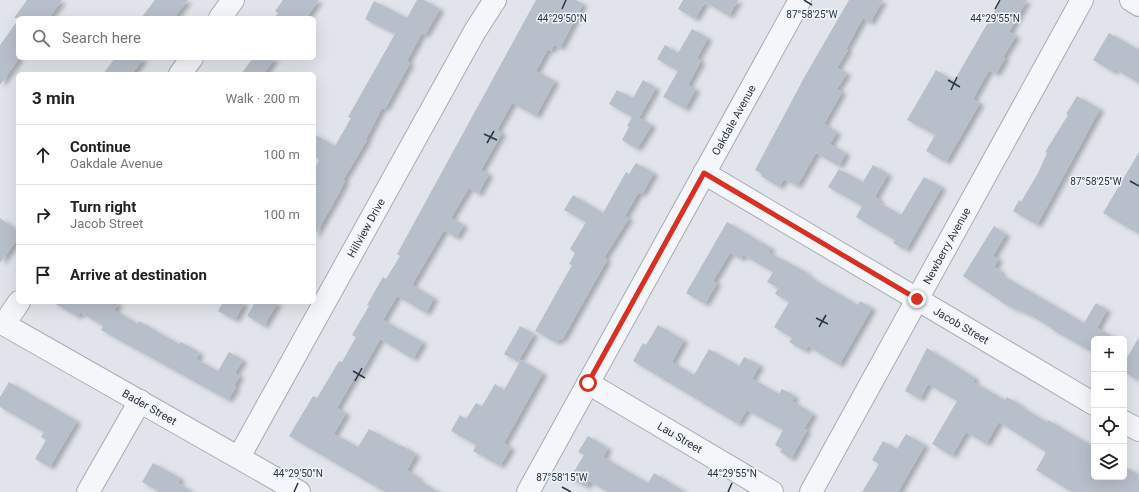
<!DOCTYPE html>
<html lang="en">
<head>
<meta charset="utf-8">
<style>
	:root { --surface:#fff; --page:#f6f6f6; --text:#202124; --muted:#757577; --line:#e0e0e0 }
	body { margin:0; font-family:Roboto,sans-serif; background:var(--page); color:var(--text) }
	.controls { position:absolute; right:12px; bottom:12px; display:grid; overflow:hidden; border-radius:6px; box-shadow:0 4px 16px #0002 }
	.controls button { width:36px; height:36px; display:grid; place-items:center; padding:0; border:0; border-bottom:1px solid var(--line); background:var(--surface); color:var(--text); font:20px sans-serif }
	.stop { position:absolute; width:12px; height:12px; margin:-9px; border:3px solid #d93025; border-radius:50%; background:#fff }
	.stop.end { background:#d93025; border-color:#fff; box-shadow:0 1px 4px #0008 }
	.list { margin:0; padding:0; list-style:none }
	h2 { display:flex; justify-content:space-between; align-items:center; height:52px; margin:0; padding:0 16px; font-size:17px }
	h2 small { font-size:13px; font-weight:400; color:var(--muted) }
	.list li { display:grid; grid-template-columns:26px 1fr auto; gap:12px; align-items:center; box-sizing:border-box; height:60px; padding:0 16px; border-top:1px solid var(--line) }
	.list b { display:block; font-size:15px; white-space:nowrap }
	.list p { margin:0; font-size:13px; white-space:nowrap; color:var(--muted) }
	.list em { font-size:13px; font-style:normal; color:var(--muted) }
	.icon { flex:none; width:22px; height:22px; fill:none; stroke:currentColor; stroke-width:2; stroke-linecap:round; stroke-linejoin:round }
	.map { position:relative; flex:none; width:1139px; height:492px; overflow:hidden }
	.search { position:absolute; background:var(--surface); box-shadow:0 4px 16px #0002; left:16px; top:16px; width:300px; height:44px; display:flex; align-items:center; gap:10px; box-sizing:border-box; padding:0 14px; border-radius:6px; color:var(--muted); font-size:15px }
	.panel { position:absolute; background:var(--surface); box-shadow:0 4px 16px #0002; left:16px; top:72px; width:300px; height:232px; border-radius:6px }
	.map>svg:first-child { display:block }
	.building { fill:#b7bfca; filter:url(#shadow) }
	.lines { fill:none; stroke-linecap:round; stroke-linejoin:round }
	.minor-casing { stroke:#a5acb6; stroke-width:24 }
	.minor { stroke:#f4f6f9; stroke-width:22 }
	.route { stroke:#d93025; stroke-width:5 }
	.ticks { fill:none; stroke:#273445; stroke-width:1.5 }
	.labels { text-anchor:middle; dominant-baseline:central; stroke-width:3; stroke-linejoin:round; paint-order:stroke }
	.street-label { font-size:11px; fill:#273445; stroke:#f1f4f8 }
	.ticks-label { font-size:10px; text-anchor:middle; fill:#273445; stroke:#f1f4f8; stroke-width:3; stroke-linejoin:round; paint-order:stroke }
</style>
</head>
<body>
<div class="map">
<svg width="1139" height="492" viewBox="0 0 1139 492">
	<defs>
		<filter id="shadow"><feDropShadow dx="4.5" dy="2.5" stdDeviation="2" flood-color="#0004"/></filter>
	</defs>
	<rect width="100%" height="100%" fill="#e1e5eb"/>
	<g class="building">
		<polygon points="27,0 62,0 49,18 14,18"/>
		<polygon points="155,0 188,0 174,18 141,18"/>
		<polygon points="283,0 319,0 306,18 274,18 278,13 275,11"/>
		<polygon points="417,0 424,0 440,9 425,35 422,33 407,61 410,63 385,109 382,108 366,139 367,140 343,180 345,181 339,193 314,237 314,170 319,160 314,157 314,134 335,146 351,118 348,117 395,34 365,19 374,1 407,18"/>
		<polygon points="536,0 576,0 583,4 560,48 554,45 551,51 548,49 536,71 555,81 536,116 512,103 497,130 502,133 481,170 489,174 478,194 469,188 451,218 464,225 456,238 444,230 412,285 434,298 426,313 397,296 383,320 423,342 413,359 380,339 360,375 357,373 337,408 346,413 334,434 358,447 369,429 400,446 401,445 416,454 407,470 419,478 418,480 439,492 385,492 289,436 313,396 317,398 339,361 342,362 356,337 352,335 369,306 367,305 383,277 386,279 400,256 397,254"/>
		<polygon points="683,0 738,0 729,16 705,2 695,19 678,9"/>
		<polygon points="849,0 883,0 870,23 863,18 846,49 848,50 837,68 847,73 837,89 842,92 824,124 837,132 830,144 846,153 839,166 816,153 797,186 784,179 779,187 761,176 762,174 755,170 805,76"/>
		<polygon points="1001,0 1027,0 1009,32 1016,36 1003,57 1005,58 996,74 989,70 973,99 980,103 946,162 926,151 935,135 907,120 936,70 954,81"/>
		<polygon points="18,20 18,60 0,85 0,45"/>
		<polygon points="692,29 708,38 697,58 701,61 688,85 696,89 685,109 663,97 678,71 657,59 665,45 678,53"/>
		<polygon points="1109,33 1139,50 1139,83 1115,69 1113,72 1093,60"/>
		<polygon points="115,58 144,58 132,74 103,74"/>
		<polygon points="253,58 275,58 264,74 241,74"/>
		<polygon points="643,80 656,88 639,118 652,125 637,149 622,140 629,127 627,126 632,117 609,104 617,90 633,98"/>
		<polygon points="1077,96 1100,109 1037,225 1013,211 1019,200 1021,202 1038,173 1047,153 1045,152 1068,115 1066,114"/>
		<polygon points="1139,152 1139,234 1103,213"/>
		<polygon points="636,163 654,173 642,194 639,192 625,216 629,218 604,258 607,260 562,340 559,339 557,343 535,331 572,265 569,264 575,253 570,249 586,222 564,210 573,195 603,213 626,172 629,174"/>
		<polygon points="873,165 888,174 875,197 880,200 878,202 901,215 924,177 942,187 906,250 893,243 895,240 856,217 862,206 828,187 839,169 863,182"/>
		<polygon points="0,218 18,231 18,239 0,263"/>
		<polygon points="727,222 771,248 768,252 806,272 806,273 813,279 858,305 860,301 872,308 839,365 808,346 805,351 789,342 792,338 774,327 789,302 775,294 778,288 767,282 773,272 743,255 741,259 730,253 713,281 717,283 705,304 686,293"/>
		<polygon points="994,226 1006,234 993,256 999,259 994,267 1001,271 1000,274 1084,323 1096,303 1107,310 1097,328 1117,339 1094,339 1094,353 1051,329 1052,328 1030,315 1016,309 1016,310 1001,302 1001,301 963,276"/>
		<polygon points="52,302 119,302 114,310 138,324 139,321 179,344 181,342 200,353 196,359 218,371 229,352 243,360 235,373 240,376 234,386 236,387 228,400 101,330 103,326 80,312 78,317"/>
		<polygon points="223,302 245,302 235,320 218,311"/>
		<polygon points="255,302 278,302 264,326 247,316"/>
		<polygon points="658,325 684,340 672,362 694,375 709,349 739,366 744,357 760,365 752,379 779,394 782,389 795,396 792,401 813,414 804,429 807,430 791,459 780,452 782,449 775,445 783,430 747,410 738,424 633,361 643,343 646,345"/>
		<polygon points="520,326 534,334 518,362 504,354"/>
		<polygon points="1139,337 1139,381 1124,372 1124,363"/>
		<polygon points="927,348 975,378 973,382 1005,400 1007,397 1021,405 1020,406 1047,422 1048,420 1094,447 1094,477 1124,477 1124,466 1139,475 1139,492 1072,492 1036,470 1046,452 999,422 986,444 966,432 952,456 932,444 957,401 928,384 920,399 905,391"/>
		<polygon points="521,360 543,373 504,443 511,448 500,466 473,451 476,445 451,431 460,415 466,419 476,403 482,406 495,384 504,390"/>
		<polygon points="9,382 77,421 50,467 35,459 46,440 41,437 44,432 0,407 0,397"/>
		<polygon points="906,434 925,445 898,492 862,492 879,464 872,460 883,441 897,449"/>
		<polygon points="588,436 608,448 603,457 648,483 654,473 685,492 608,492 589,481 586,487 570,478 584,455 578,452"/>
		<polygon points="153,463 180,478 178,483 193,492 159,492 142,482"/>
	</g>
	<g class="lines">
		<g class="minor-casing">
			<g id="minor">
				<polyline points="1131,0 1139,5"/>
				<polyline points="220,18 233,0"/>
				<polyline points="180,74 192,58"/>
				<path id="s1" d="M704,173l390,231"/>
				<path id="s2" d="M0,322l299,170"/>
				<polyline points="4,324 19,302"/>
				<path id="s3" d="M588,383l184,109"/>
				<polyline points="1124,422 1139,430"/>
				<path id="s4" d="M239,457l236,-426 20,-31"/>
				<polyline points="88,492 140,401"/>
				<path id="s5" d="M528,492l272,-492"/>
				<path id="s6" d="M811,492l271,-492"/>
			</g>
		</g>
		<use href="#minor" class="minor"/>
	</g>
	<g class="lines">
		<polyline class="route" points="588,383 704,173 917,299"/>
	</g>
	<path class="ticks" d="M804,0l8,5M562,9l4,-9M995,9l5,-9M948,80l12,7M951,90l6,-13M484,134l13,6M487,143l7,-12M1130,181l9,5M816,318l12,6M819,327l7,-12M353,371l12,7M355,381l7,-13M562,487l9,5M294,492l4,-9M728,492l4,-9"/>
	<g class="labels">
		<g class="street-label">
			<text stroke="none"><textPath href="#s5" startOffset="425">Oakdale Avenue</textPath></text>
			<text stroke="none"><textPath href="#s4" startOffset="262">Hillview Drive</textPath></text>
			<text stroke="none"><textPath href="#s6" startOffset="281">Newberry Avenue</textPath></text>
			<text stroke="none"><textPath href="#s1" startOffset="299">Jacob Street</textPath></text>
			<text stroke="none"><textPath href="#s2" startOffset="172">Bader Street</textPath></text>
			<text stroke="none"><textPath href="#s3" startOffset="107">Lau Street</textPath></text>
		</g>
	</g>
	<g class="ticks-label">
		<text x="812" y="18">87°58'25"W</text>
		<text x="562" y="22">44°29'50"N</text>
		<text x="995" y="22">44°29'55"N</text>
		<text x="1096" y="185">87°58'25"W</text>
		<text x="298" y="477">44°29'50"N</text>
		<text x="732" y="477">44°29'55"N</text>
		<text x="562" y="481">87°58'15"W</text>
	</g>
</svg>
<div class="controls">
<button>+</button>
<button>−</button>
<button><svg class="icon" aria-label="locate" viewBox="0 0 24 24"><circle cx="12" cy="12" r="6"/><path d="M12 2v4M12 18v4M2 12h4M18 12h4"/></svg></button>
<button><svg class="icon" aria-label="layers" viewBox="0 0 24 24"><path d="M12 4l9 5-9 5-9-5zM3 14l9 5 9-5"/></svg></button>
</div>
<div class="stop" style="left:588px;top:383px"></div>
<div class="stop end" style="left:917px;top:299px"></div>
<div class="search"><svg class="icon" aria-label="search" viewBox="0 0 24 24"><circle cx="10" cy="10" r="6"/><path d="M15 15l6 6"/></svg>Search here</div>
<section class="panel">
<h2>3 min<small>Walk · 200 m</small></h2>
<ul class="list">
<li><svg class="icon" aria-label="ahead" viewBox="0 0 24 24"><path d="M12 20V5M6 11l6-6 6 6"/></svg><div><b>Continue</b><p>Oakdale Avenue</p></div><em>100 m</em></li>
<li><svg class="icon" aria-label="right" viewBox="0 0 24 24"><path d="M7 20v-9h11M14 6l5 5-5 5"/></svg><div><b>Turn right</b><p>Jacob Street</p></div><em>100 m</em></li>
<li><svg class="icon" aria-label="arrive" viewBox="0 0 24 24"><path d="M6 21V4h12l-3 4 3 4H6"/></svg><div><b>Arrive at destination</b></div></li>
</ul>
</section>
</div>
</body>
</html>
